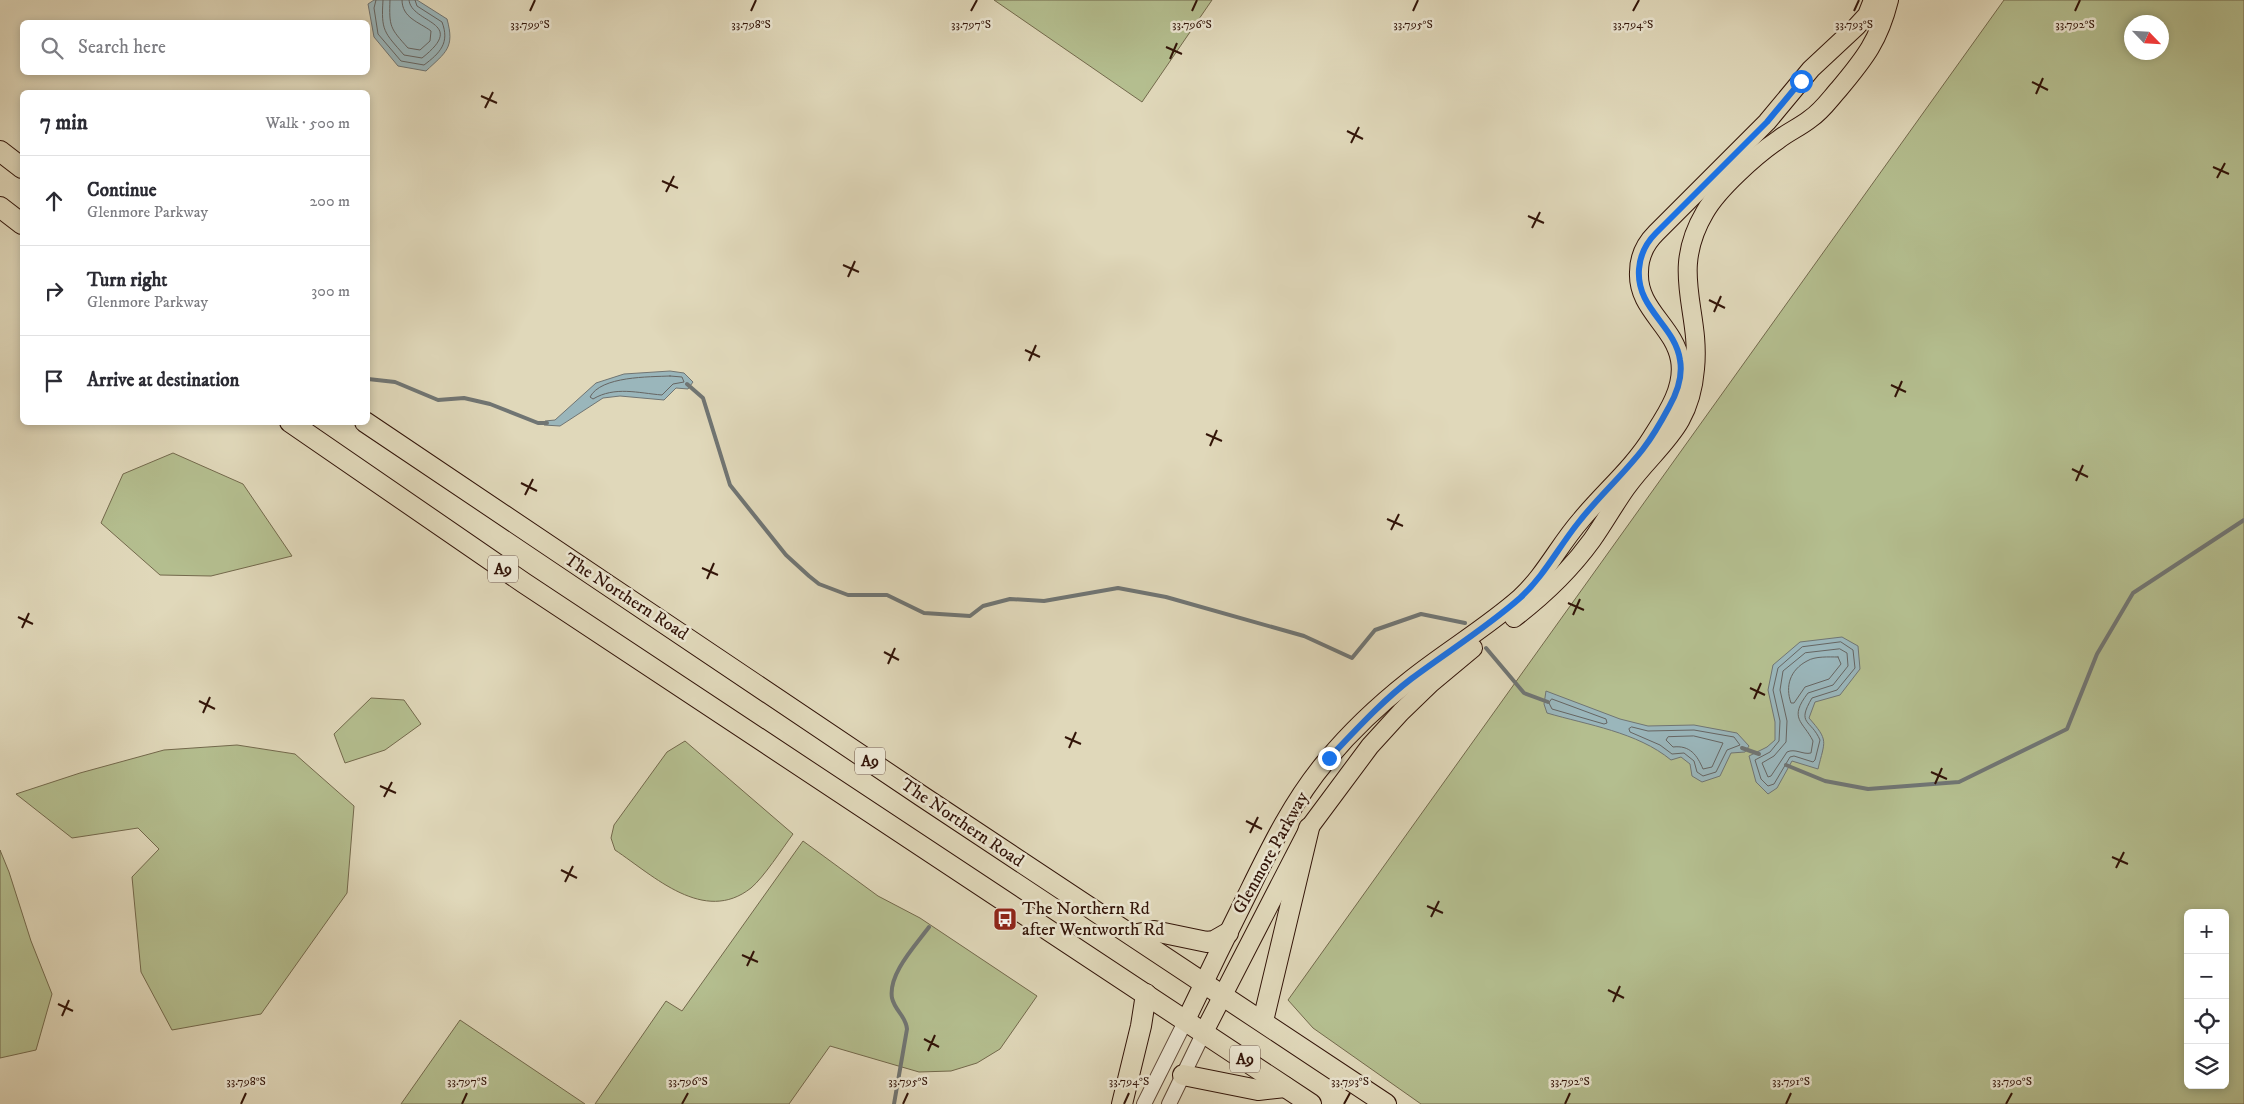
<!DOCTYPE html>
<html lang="en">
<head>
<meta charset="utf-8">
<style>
	:root { --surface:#fff; --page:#f7f7f7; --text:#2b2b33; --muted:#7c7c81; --line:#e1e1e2 }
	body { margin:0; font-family:"IM FELL DW Pica",serif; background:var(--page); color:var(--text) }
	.controls { position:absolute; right:15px; bottom:15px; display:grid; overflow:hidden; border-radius:8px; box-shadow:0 2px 8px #0003 }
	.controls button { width:45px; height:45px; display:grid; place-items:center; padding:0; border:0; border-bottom:1px solid var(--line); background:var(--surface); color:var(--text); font:25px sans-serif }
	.compass { position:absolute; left:2124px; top:15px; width:45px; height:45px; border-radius:50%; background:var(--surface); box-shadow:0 2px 8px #0003; rotate:115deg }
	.stop { position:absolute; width:15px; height:15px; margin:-11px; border:4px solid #1a73e8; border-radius:50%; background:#fff }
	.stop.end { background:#1a73e8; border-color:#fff; box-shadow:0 1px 5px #0008 }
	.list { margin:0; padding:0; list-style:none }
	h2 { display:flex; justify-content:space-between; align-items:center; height:65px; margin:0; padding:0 20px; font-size:21px }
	h2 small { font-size:16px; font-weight:400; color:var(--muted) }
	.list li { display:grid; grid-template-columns:32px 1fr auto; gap:15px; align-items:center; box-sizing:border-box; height:90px; padding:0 20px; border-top:1px solid var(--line) }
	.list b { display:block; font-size:19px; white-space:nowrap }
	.list p { margin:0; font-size:16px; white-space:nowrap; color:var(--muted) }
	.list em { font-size:16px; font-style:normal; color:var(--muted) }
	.icon { flex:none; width:28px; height:28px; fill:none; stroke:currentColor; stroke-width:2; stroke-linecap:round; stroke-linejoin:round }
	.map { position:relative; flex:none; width:2244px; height:1104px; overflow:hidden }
	.search { position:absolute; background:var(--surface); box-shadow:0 2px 8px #0003; left:20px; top:20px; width:350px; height:55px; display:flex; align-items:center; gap:12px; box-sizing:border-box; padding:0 18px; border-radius:8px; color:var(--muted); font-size:19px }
	.panel { position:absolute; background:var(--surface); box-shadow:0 2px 8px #0003; left:20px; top:90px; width:350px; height:335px; border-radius:8px }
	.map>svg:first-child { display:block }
	.green { fill:#b4be8f; stroke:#73694c; fill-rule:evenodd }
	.water { fill:#9ab6bb; stroke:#707573 }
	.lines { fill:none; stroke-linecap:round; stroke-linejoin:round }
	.shore { stroke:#666562; stroke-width:1 }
	.stream { stroke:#707573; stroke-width:4 }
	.minor-casing { stroke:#5e4534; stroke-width:16 }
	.major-casing { stroke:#321408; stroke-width:20 }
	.highway-casing { stroke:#321408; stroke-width:22 }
	.minor { stroke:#ebe6d2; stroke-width:14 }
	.major { stroke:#e0d8ba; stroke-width:18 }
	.highway { stroke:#e0d8ba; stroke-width:20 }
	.route { stroke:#1a73e8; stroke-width:6 }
	.ticks { fill:none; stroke:#321408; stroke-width:2 }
	.labels { text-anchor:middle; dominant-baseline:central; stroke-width:5; stroke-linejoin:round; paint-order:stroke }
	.shield { fill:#ebe6d2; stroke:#6a5345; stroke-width:1 }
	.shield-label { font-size:16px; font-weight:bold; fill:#321408 }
	.street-label { font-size:18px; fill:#321408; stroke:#ebe6d2 }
	.poi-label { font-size:18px; fill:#321408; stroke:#ebe6d2; text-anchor:start }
	.ticks-label { font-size:12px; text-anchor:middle; fill:#321408; stroke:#ebe6d2; stroke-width:5; stroke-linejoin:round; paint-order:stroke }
</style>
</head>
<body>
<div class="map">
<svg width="2244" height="1104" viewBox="0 0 2244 1104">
	<rect width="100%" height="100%" fill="#e0d8ba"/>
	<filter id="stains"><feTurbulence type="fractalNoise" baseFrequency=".004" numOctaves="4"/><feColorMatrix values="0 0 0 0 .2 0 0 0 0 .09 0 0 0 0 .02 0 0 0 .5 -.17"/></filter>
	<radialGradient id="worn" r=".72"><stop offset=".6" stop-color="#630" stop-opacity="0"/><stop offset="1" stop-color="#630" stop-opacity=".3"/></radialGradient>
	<g class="green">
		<polygon points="994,0 1212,0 1142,102"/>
		<path d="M2004,0h240v1104h-823l-108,-76 -25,-28zM2132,22h30v30h-30zM2188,913h37v172h-37z"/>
		<polygon points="173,453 243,484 292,556 211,576 160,575 101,523 123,474"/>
		<polygon points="371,698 404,700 421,724 385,750 345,763 334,734"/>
		<path d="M685,741l108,93c-11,15 -29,43 -42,54 -47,37 -97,-12 -136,-38l-4,-12 3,-13 53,-73z"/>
		<polygon points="237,745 295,754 354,806 347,893 261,1014 172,1030 141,972 132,877 159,849 138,828 72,838 16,794 80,773 164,750"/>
		<polygon points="803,841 878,896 920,918 1037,996 1000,1049 977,1063 951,1071 919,1072 830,1046 789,1104 595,1104 666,1001 682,1011"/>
		<polygon points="0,850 9,872 31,941 52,994 36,1050 0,1058"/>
		<polygon points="460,1020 585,1104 401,1104"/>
	</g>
	<g class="water">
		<path d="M374,0h43l30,19c8,29 -1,33 -21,52l-28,-5 -24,-29 -6,-33z"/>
		<polygon points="670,371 684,373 693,382 688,389 676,388 664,400 620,396 603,398 560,426 544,425 545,421 555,420 596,383 624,374"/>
		<path d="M1842,637l16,9 2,23 -20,26 -25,7 -6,16c20,23 16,22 9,51l-26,-8 -15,27 -9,6 -12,-12 -7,-26 18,-9 8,-7v-18l-7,-32 5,-25 27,-23z"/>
		<path d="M1546,691l74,28 28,7 46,-1 43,8 12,13 -4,6 -14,1 -11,23 -18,6 -10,-6 -2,-12 -9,-7 -10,3c-34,-28 -83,-35 -124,-47l-3,-9z"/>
	</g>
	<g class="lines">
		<g class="shore">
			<path d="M376,0l-2,8 4,26 23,27 23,4c16,-12 26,-22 18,-43l-25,-16 -2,-6"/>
			<path d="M383,0c-2,31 1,32 21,55l18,3c47,-37 -11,-34 -13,-58"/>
			<path d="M390,0c-1,27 0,28 18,48l12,2 10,-9 1,-10c-12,-9 -29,-13 -29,-31"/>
			<path d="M670,376l12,1 2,5 -11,2 -11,11c-24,-2 -47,-9 -69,4l-3,-2c11,-21 59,-20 80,-21z"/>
			<path d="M1841,642l12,8 2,18 -18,22 -25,8c-16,27 -1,21 8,42l-5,20 -2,2 -19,-6 -4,1 -16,27 -6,2 -7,-7 -6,-19 15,-8 9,-11 1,-20 -7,-31 5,-22 24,-21z"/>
			<path d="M1840,649l7,4 1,13 -15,19 -25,8c-20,26 -5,28 5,48l-2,12c-8,2 -16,-5 -24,-1l-16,24 -3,1 -6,-14 12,-7 12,-14 1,-21 -7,-31 3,-19 22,-18z"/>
			<path d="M1838,657l3,7 -12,15 -24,8 -11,16h-3c-6,-17 -1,-33 16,-42 8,-5 22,-4 31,-4z"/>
			<polygon points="1552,699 1606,719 1607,723 1604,724 1552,709 1549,703"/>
			<polygon points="1632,727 1648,731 1694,730 1734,737 1740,745 1727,750 1716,772 1703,776 1697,772 1694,761 1684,753 1672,754 1660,745 1630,732 1629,729"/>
			<path d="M1694,736l29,7 -11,24 -9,2c-6,-14 -13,-24 -30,-22l-7,-7 2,-3z"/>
		</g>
		<g class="stream">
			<polyline points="368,379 395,382 438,400 464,398 490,404 538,423 547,423"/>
			<polyline points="687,384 703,398 730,485 786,555 809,576 819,584 848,595 887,595 924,613 970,616 983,606 1010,599 1044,601 1118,588 1166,597 1304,636 1352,658 1375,630 1421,614 1465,623"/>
			<polyline points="1486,648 1524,693 1548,702"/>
			<polyline points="1742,748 1759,754"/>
			<polyline points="1786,765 1825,781 1868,789 1959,782 2067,729 2097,654 2133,593 2244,520"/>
			<path d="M894,1104l13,-75c-1,-13 -12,-18 -15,-31 -4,-24 23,-52 37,-71"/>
		</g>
		<g class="minor-casing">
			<g id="minor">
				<polyline points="1144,1104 1186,1020"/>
				<polyline points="1169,1104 1204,1032"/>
			</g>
		</g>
		<g class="major-casing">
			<g id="major">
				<path d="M1514,618c29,-22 57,-49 78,-78 12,-17 22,-35 34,-52 32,-44 64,-58 69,-119 6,-60 -26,-96 10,-157 13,-23 51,-57 73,-72 10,-8 22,-13 32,-21 12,-8 20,-20 29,-30 26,-31 40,-49 50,-89"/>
				<path d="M1186,1020c20,-42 40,-83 61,-125 23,-47 46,-95 80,-135 24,-29 53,-56 82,-79 36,-29 77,-53 111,-83 25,-23 39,-53 61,-78 23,-28 52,-52 71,-83 14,-22 33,-49 28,-77 -6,-34 -43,-51 -41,-88 0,-16 6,-28 17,-39l111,-111 44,-53 45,-42 11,-12 6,-15"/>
				<polyline points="1204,1032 1309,828 1370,746 1401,712 1431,683 1473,648"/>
			</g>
		</g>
		<g class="highway-casing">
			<g id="highway">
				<polyline points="0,151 22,168"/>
				<polyline points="0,207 22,224"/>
				<polyline points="290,422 524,583 1311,1104"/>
				<polyline points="365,422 923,797 1386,1104"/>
				<polyline points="1132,935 1154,931 1207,942 1214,941 1228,933"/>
				<polyline points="1263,1021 1309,828"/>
				<polyline points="1183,1075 1258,1090 1285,1087"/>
				<polyline points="1122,1104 1141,1026 1146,994"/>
			</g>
		</g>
		<use href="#minor" class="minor"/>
		<use href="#major" class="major"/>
		<use href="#highway" class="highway"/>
	</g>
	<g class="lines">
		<path class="route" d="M1329,758c26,-27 52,-56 82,-79 36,-27 75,-51 109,-81 24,-22 38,-50 58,-75 20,-26 45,-48 65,-74 10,-13 18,-27 26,-42 8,-14 14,-30 11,-47 -5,-35 -44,-51 -41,-91 1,-14 7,-26 17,-36l111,-111 34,-41"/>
	</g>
	<path class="ticks" d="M530,11l5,-11M751,11l5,-11M971,11l6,-11M1192,11l5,-11M1413,11l5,-11M1633,11l6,-11M1854,11l5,-11M2075,11l5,-11M1166,47l16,7M1170,59l7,-16M2032,82l16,8M2036,94l7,-16M481,96l16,7M485,108l8,-16M1347,131l16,8M1351,143l8,-16M2213,167l16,7M2217,178l8,-15M662,181l16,7M666,192l8,-16M1528,216l16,7M1532,228l8,-16M843,265l16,7M848,277l7,-16M1709,300l16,8M1714,312l7,-16M1025,350l15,7M1029,361l7,-16M1891,385l15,7M1895,397l7,-16M1206,434l16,7M1210,446l7,-16M2072,469l16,8M2076,481l7,-16M521,483l16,8M525,495l8,-16M1387,519l16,7M1391,530l8,-16M702,568l16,7M707,579l7,-16M1568,603l16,7M1573,615l7,-16M18,617l15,7M22,628l7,-15M884,652l15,8M888,664l7,-16M1750,688l15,7M1754,699l7,-16M199,701l16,8M203,713l7,-16M1065,737l16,7M1069,748l7,-16M1931,772l16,7M1935,784l7,-16M380,786l16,7M384,797l8,-15M1246,821l16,8M1250,833l8,-16M2112,857l16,7M2116,868l8,-16M561,870l16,8M565,882l8,-16M1427,906l16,7M1431,917l8,-16M742,955l16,7M747,966l7,-15M1608,990l16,8M1613,1002l7,-16M58,1004l15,7M62,1016l7,-16M924,1039l15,8M928,1051l7,-16M241,1104l5,-11M462,1104l5,-11M682,1104l6,-11M903,1104l5,-11M1124,1104l5,-11M1344,1104l6,-11M1565,1104l5,-11M1786,1104l5,-11M2006,1104l6,-11"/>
	<defs>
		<g id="bus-square" transform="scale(1.25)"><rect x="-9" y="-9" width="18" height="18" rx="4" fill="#8f2418" stroke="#ebe6d2"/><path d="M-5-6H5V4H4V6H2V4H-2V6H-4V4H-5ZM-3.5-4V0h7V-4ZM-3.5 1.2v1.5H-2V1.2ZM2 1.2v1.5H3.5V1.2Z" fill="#fff"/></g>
	</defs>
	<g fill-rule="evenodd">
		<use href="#bus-square" x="1005" y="919"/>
	</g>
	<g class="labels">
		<g class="shield">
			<rect x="488" y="555.5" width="30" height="27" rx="4"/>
			<rect x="855" y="747.5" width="30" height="27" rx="4"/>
			<rect x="1230" y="1045.5" width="30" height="27" rx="4"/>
		</g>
		<g class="shield-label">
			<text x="503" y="569">A9</text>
			<text x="870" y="761">A9</text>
			<text x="1245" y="1059">A9</text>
		</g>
		<g class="street-label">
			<text transform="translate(626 597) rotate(33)">The Northern Road</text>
			<text transform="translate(962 823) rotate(34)">The Northern Road</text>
			<text transform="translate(1271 853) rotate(-61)">Glenmore Parkway</text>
		</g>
		<g class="poi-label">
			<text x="1022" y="909">The Northern Rd<tspan x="1022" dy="21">after Wentworth Rd</tspan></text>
		</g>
	</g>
	<g class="ticks-label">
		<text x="530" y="28">33.799°S</text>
		<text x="751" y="28">33.798°S</text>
		<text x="971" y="28">33.797°S</text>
		<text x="1192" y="28">33.796°S</text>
		<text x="1413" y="28">33.795°S</text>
		<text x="1633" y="28">33.794°S</text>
		<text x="1854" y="28">33.793°S</text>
		<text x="2075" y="28">33.792°S</text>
		<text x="246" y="1085">33.798°S</text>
		<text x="1570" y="1085">33.792°S</text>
		<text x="1791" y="1085">33.791°S</text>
		<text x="467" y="1085">33.797°S</text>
		<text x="688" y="1085">33.796°S</text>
		<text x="908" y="1085">33.795°S</text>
		<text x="1129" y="1085">33.794°S</text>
		<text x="1350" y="1085">33.793°S</text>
		<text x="2012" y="1085">33.790°S</text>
	</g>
	<rect width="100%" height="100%" filter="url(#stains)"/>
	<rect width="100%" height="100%" fill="url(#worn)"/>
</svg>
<div class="controls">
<button>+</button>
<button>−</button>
<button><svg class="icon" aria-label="locate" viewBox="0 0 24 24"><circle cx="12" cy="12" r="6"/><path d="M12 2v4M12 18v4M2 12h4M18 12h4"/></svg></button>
<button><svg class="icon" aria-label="layers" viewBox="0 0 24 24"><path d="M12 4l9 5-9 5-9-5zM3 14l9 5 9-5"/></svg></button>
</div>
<svg class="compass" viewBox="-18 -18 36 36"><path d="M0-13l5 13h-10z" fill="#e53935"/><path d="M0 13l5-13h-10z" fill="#7c7c81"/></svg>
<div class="stop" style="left:1801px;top:81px"></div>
<div class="stop end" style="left:1329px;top:758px"></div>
<div class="search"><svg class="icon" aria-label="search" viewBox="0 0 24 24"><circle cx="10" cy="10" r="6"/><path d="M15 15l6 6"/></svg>Search here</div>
<section class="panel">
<h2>7 min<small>Walk · 500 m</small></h2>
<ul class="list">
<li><svg class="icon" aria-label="ahead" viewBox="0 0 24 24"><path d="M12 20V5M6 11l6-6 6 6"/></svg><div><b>Continue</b><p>Glenmore Parkway</p></div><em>200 m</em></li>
<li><svg class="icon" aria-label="right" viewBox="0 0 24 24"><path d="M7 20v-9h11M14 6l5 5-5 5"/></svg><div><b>Turn right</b><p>Glenmore Parkway</p></div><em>300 m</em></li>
<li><svg class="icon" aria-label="arrive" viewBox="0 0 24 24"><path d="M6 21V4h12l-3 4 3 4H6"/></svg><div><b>Arrive at destination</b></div></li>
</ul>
</section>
</div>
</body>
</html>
